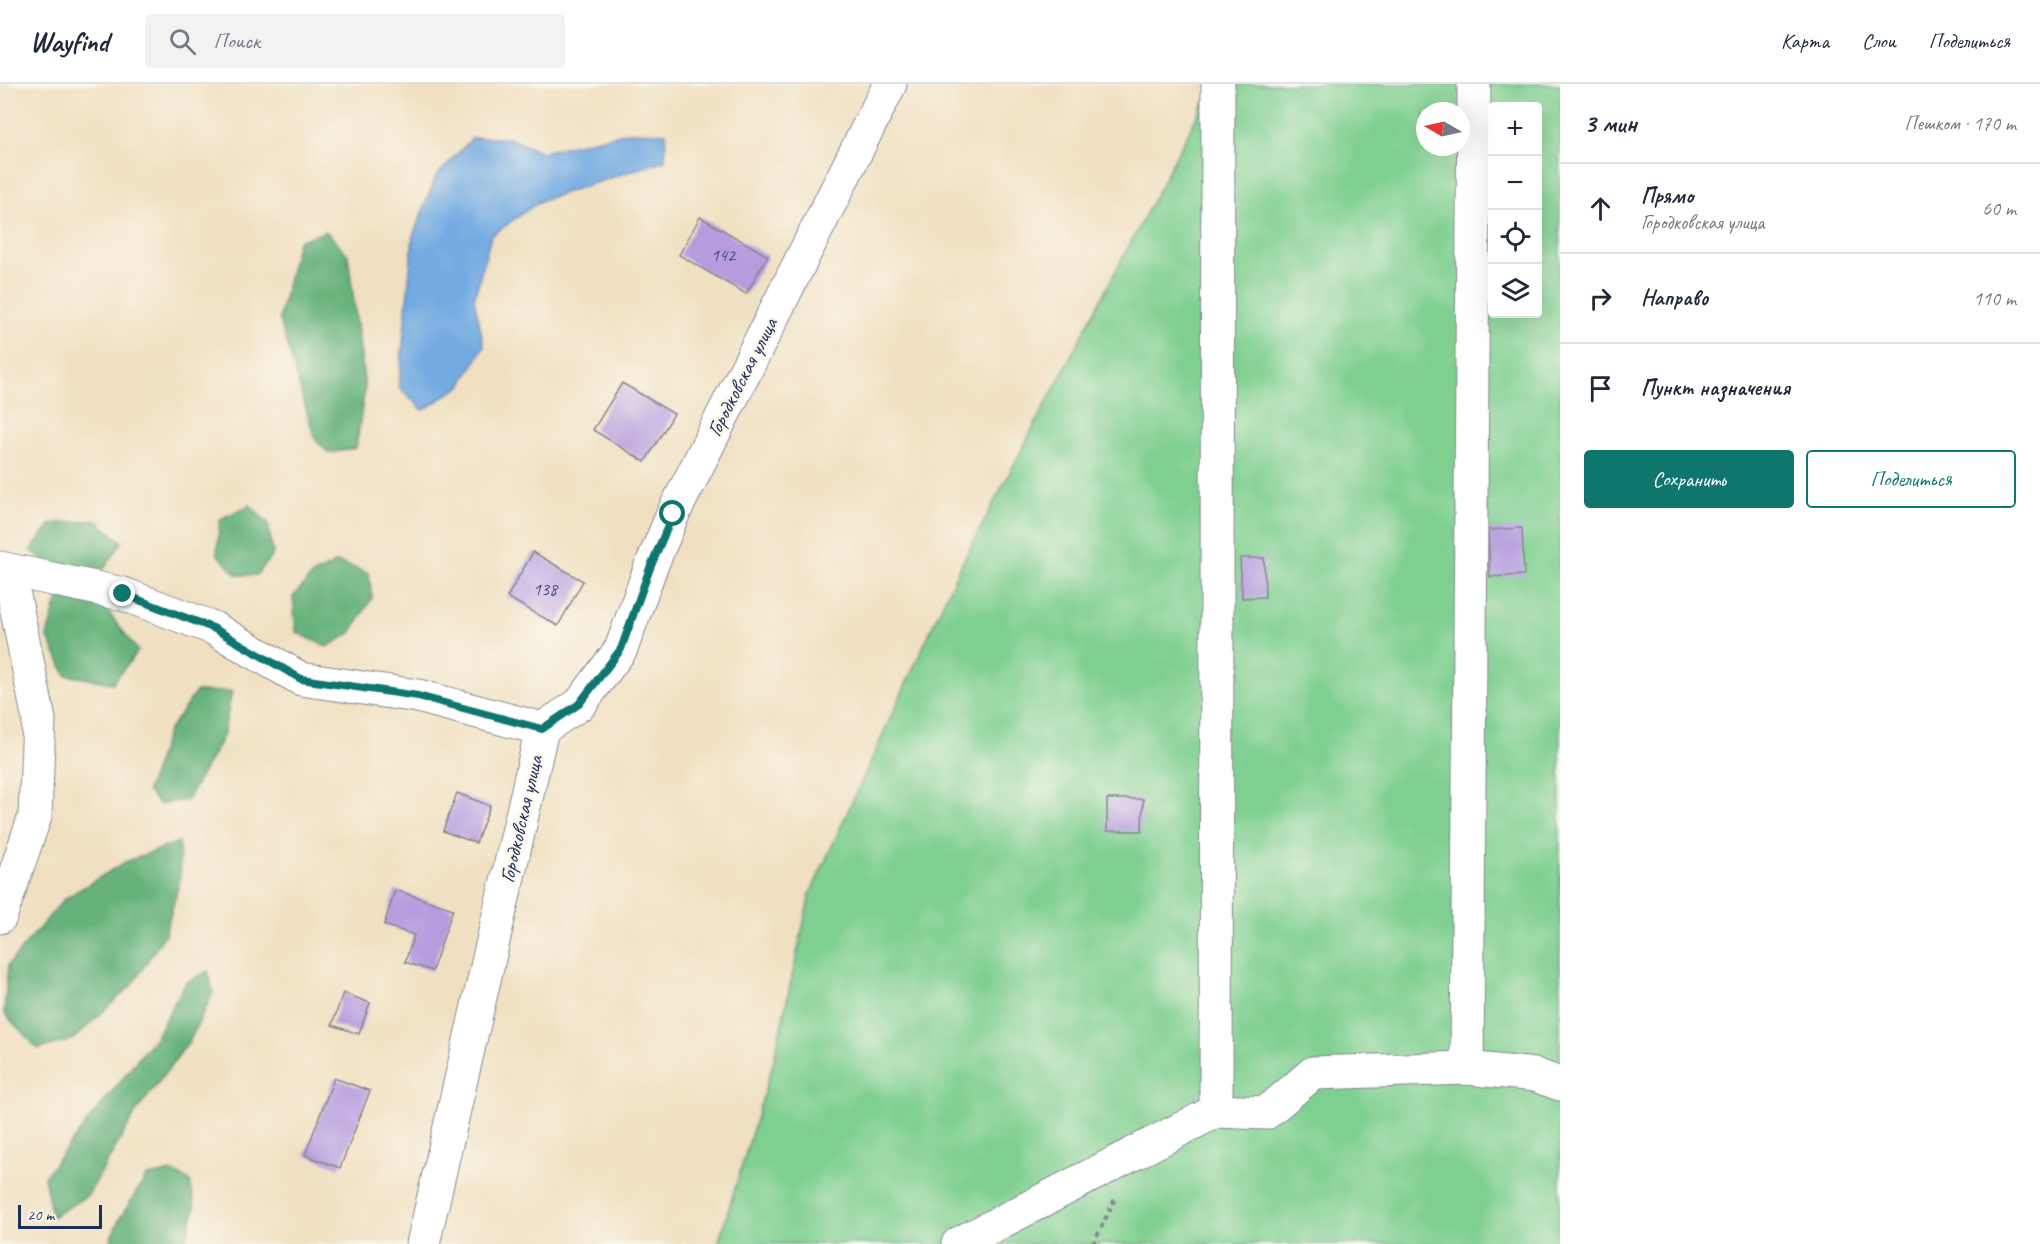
<!DOCTYPE html>
<html lang="ru">
<head>
<meta charset="utf-8">
<style>
	:root { --surface:#fff; --page:#f2f2f3; --text:#1f2937; --muted:#747a83; --line:#e0e1e3; --accent:#0f766e }
	body { margin:0; font-family:Caveat,sans-serif; background:var(--page); color:var(--text) }
	.controls { position:absolute; right:18px; top:18px; display:grid; overflow:hidden; border-radius:6px; box-shadow:0 6px 24px #0002 }
	.controls button { width:54px; height:54px; display:grid; place-items:center; padding:0; border:0; border-bottom:2px solid var(--line); background:var(--surface); color:var(--text); font:30px sans-serif }
	.compass { position:absolute; left:1416px; top:18px; width:54px; height:54px; border-radius:50%; background:var(--surface); box-shadow:0 6px 24px #0002; rotate:279deg }
	.scale { position:absolute; left:18px; bottom:15px; width:84px; box-sizing:border-box; padding-left:6px; border:3px solid #1b2f5e; border-top:0; font-size:16px; line-height:21px; white-space:nowrap; color:#1b2f5e; -webkit-text-stroke:4px #fbf7ec; paint-order:stroke }
	.stop { position:absolute; width:18px; height:18px; margin:-14px; border:4px solid #0f766e; border-radius:50%; background:#fff }
	.stop.end { background:#0f766e; border-color:#fff; box-shadow:0 2px 6px #0008 }
	.list { margin:0; padding:0; list-style:none }
	h2 { display:flex; justify-content:space-between; align-items:center; height:78px; margin:0; padding:0 24px; font-size:26px }
	h2 small { font-size:20px; font-weight:400; color:var(--muted) }
	.list li { display:grid; grid-template-columns:39px 1fr auto; gap:18px; align-items:center; box-sizing:border-box; height:90px; padding:0 24px; border-top:2px solid var(--line) }
	.list b { display:block; font-size:22px; white-space:nowrap }
	.list p { margin:0; font-size:20px; white-space:nowrap; color:var(--muted) }
	.list em { font-size:20px; font-style:normal; color:var(--muted) }
	.actions { display:flex; gap:12px; padding:18px 24px }
	.actions a { flex:1; padding:14px 0; border:2px solid var(--accent); border-radius:6px; text-align:center; font-size:21px; color:var(--accent) }
	.actions .main { background:var(--accent); color:#fff }
	.icon { flex:none; width:33px; height:33px; fill:none; stroke:currentColor; stroke-width:2; stroke-linecap:round; stroke-linejoin:round }
	.map { position:relative; flex:none; width:1560px; height:1160px; overflow:hidden }
	header { display:flex; align-items:center; gap:36px; box-sizing:border-box; height:84px; padding:0 30px; background:var(--surface); border-bottom:2px solid var(--line) }
	header strong { font-size:28px }
	nav { display:flex; gap:33px; margin-inline-start:auto; font-size:21px }
	.search { width:420px; height:54px; background:var(--page); display:flex; align-items:center; gap:15px; box-sizing:border-box; padding:0 21px; border-radius:6px; color:var(--muted); font-size:22px }
	main { display:flex }
	aside { flex:1; background:var(--surface) }
	.map>svg:first-child { display:block }
	.green { fill:#7ecf90; stroke:#4c7f77; stroke-width:1.5; fill-rule:evenodd }
	.forest { fill:#66b27a; stroke:#40706c; stroke-width:1.5 }
	.water { fill:#72aae1; stroke:#466ca0; stroke-width:1.5 }
	.building { fill:#b49cdf }
	.lines { fill:none; stroke-linecap:round; stroke-linejoin:round }
	.minor-casing { stroke:#868890; stroke-width:35 }
	.path { stroke:#868890; stroke-width:4; stroke-dasharray:4.5 4.5; stroke-linecap:butt }
	.minor { stroke:#fff; stroke-width:33 }
	.route { stroke:#0f766e; stroke-width:8 }
	.labels { text-anchor:middle; dominant-baseline:central; stroke-width:5; stroke-linejoin:round; paint-order:stroke }
	.number-label { font-size:18px; fill:#414a7e }
	.street-label { font-size:21px; fill:#1b2f5e; stroke:#fbf7ec }
</style>
</head>
<body>
<header>
<strong>Wayfind</strong>
<div class="search"><svg class="icon" aria-label="search" viewBox="0 0 24 24"><circle cx="10" cy="10" r="6"/><path d="M15 15l6 6"/></svg>Поиск</div>
<nav><a>Карта</a><a>Слои</a><a>Поделиться</a></nav>
</header>
<main>
<div class="map">
<svg width="1560" height="1160" viewBox="0 0 1560 1160">
	<rect width="100%" height="100%" fill="#fbf7ec"/>
	<filter id="ink" filterUnits="userSpaceOnUse"><feTurbulence type="fractalNoise" baseFrequency=".0167" numOctaves="2"/><feDisplacementMap in="SourceGraphic" scale="12" xChannelSelector="R" yChannelSelector="G"/><feConvolveMatrix kernelMatrix="1 2 1 2 8 2 1 2 1" color-interpolation-filters="sRGB"/></filter>
	<filter id="wash" filterUnits="userSpaceOnUse"><feTurbulence type="fractalNoise" baseFrequency=".008" numOctaves="4" result="noise"/><feDisplacementMap in="SourceGraphic" scale="24" xChannelSelector="R" yChannelSelector="G"/><feGaussianBlur stdDeviation="1.35" result="paint"/><feColorMatrix in="noise" values="0 0 0 0 0 0 0 0 0 0 0 0 0 0 0 0 0 1.4 0 .05"/><feComposite in="paint" operator="in"/></filter>
	<g filter="url(#wash)">
		<rect width="100%" height="100%" fill="#f0e0c1"/>
		<path class="green" d="M1214,0h346v1160h-842l56,-184 36,-166 146,-319zM1492,22h46v208h-46zM1425,27h36v36h-36z"/>
		<g class="forest">
			<polygon points="326,147 348,171 365,304 356,364 329,369 315,355 279,234 298,157"/>
			<polygon points="250,421 268,439 273,470 257,491 237,491 217,470 220,435"/>
			<polygon points="96,436 122,458 104,485 52,482 31,466 51,440"/>
			<polygon points="337,478 369,489 372,514 351,549 327,563 296,548 293,513 312,491"/>
			<polygon points="58,513 105,524 138,567 113,599 66,591 47,552"/>
			<polygon points="232,607 223,653 187,716 159,720 147,707 168,647 196,608"/>
			<polygon points="179,758 180,796 165,850 132,901 72,956 38,965 4,929 8,881 64,815 125,778"/>
			<polygon points="208,887 213,909 190,956 136,1028 88,1111 52,1133 44,1093 156,952 186,898"/>
			<polygon points="173,1088 190,1097 195,1124 184,1160 108,1160 120,1134 147,1092"/>
		</g>
		<polygon class="water" points="629,48 666,49 665,76 540,117 491,152 474,215 484,262 461,302 423,326 399,303 413,152 436,93 472,54 508,54 542,68"/>
		<g id="blocks">
			<g class="building">
				<polygon points="700,133 768,172 746,210 679,171"/>
				<polygon points="622,299 674,330 645,378 593,346"/>
				<polygon points="1522,444 1524,491 1490,493 1488,446"/>
				<polygon points="533,468 583,497 558,542 507,513"/>
				<polygon points="1240,474 1264,474 1265,513 1242,514"/>
				<polygon points="457,709 490,722 476,759 443,747"/>
				<polygon points="1107,715 1143,715 1142,747 1107,747"/>
				<polygon points="395,806 453,825 432,887 405,878 414,851 384,841"/>
				<polygon points="343,909 370,919 359,950 332,941"/>
				<polygon points="334,994 370,1007 340,1084 305,1071"/>
			</g>
		</g>
	</g>
	<g filter="url(#ink)">
		<use href="#blocks" fill-opacity="0" stroke="#868890" stroke-width="1.5"/>
		<g class="lines">
			<g class="minor-casing">
				<g id="minor">
					<polyline points="0,484 123,510 213,544 301,595 418,612 542,645"/>
					<polyline points="0,833 35,732 39,636 9,487"/>
					<polyline points="1467,984 1474,0"/>
					<polyline points="1216,1027 1218,0"/>
					<polyline points="423,1160 542,645 580,620 621,565 650,485 673,430 890,0"/>
					<polyline points="958,1160 1216,1027 1266,1029 1313,989 1467,984 1535,991 1560,1000"/>
				</g>
			</g>
			<polyline class="path" points="1093,1160 1116,1113"/>
			<use href="#minor" class="minor"/>
		</g>
	</g>
	<g class="lines" filter="url(#ink)">
		<polyline class="route" points="123,510 213,544 301,595 418,612 542,645 579,620 621,565 650,484 673,430"/>
	</g>
	<g class="labels">
		<g class="number-label">
			<text x="723" y="171">142</text>
			<text x="545" y="505">138</text>
		</g>
		<g class="street-label">
			<text transform="translate(742 293) rotate(-63)">Городковская улица</text>
			<text transform="translate(521 735) rotate(-77)">Городковская улица</text>
		</g>
	</g>
</svg>
<div class="controls">
<button>+</button>
<button>−</button>
<button><svg class="icon" aria-label="locate" viewBox="0 0 24 24"><circle cx="12" cy="12" r="6"/><path d="M12 2v4M12 18v4M2 12h4M18 12h4"/></svg></button>
<button><svg class="icon" aria-label="layers" viewBox="0 0 24 24"><path d="M12 4l9 5-9 5-9-5zM3 14l9 5 9-5"/></svg></button>
</div>
<svg class="compass" viewBox="-18 -18 36 36"><path d="M0-13l5 13h-10z" fill="#e53935"/><path d="M0 13l5-13h-10z" fill="#747a83"/></svg>
<div class="scale">20 m</div>
<div class="stop" style="left:673px;top:430px"></div>
<div class="stop end" style="left:123px;top:510px"></div>
</div>
<aside>
<h2>3 мин<small>Пешком · 170 m</small></h2>
<ul class="list">
<li><svg class="icon" aria-label="ahead" viewBox="0 0 24 24"><path d="M12 20V5M6 11l6-6 6 6"/></svg><div><b>Прямо</b><p>Городковская улица</p></div><em>60 m</em></li>
<li><svg class="icon" aria-label="right" viewBox="0 0 24 24"><path d="M7 20v-9h11M14 6l5 5-5 5"/></svg><div><b>Направо</b></div><em>110 m</em></li>
<li><svg class="icon" aria-label="arrive" viewBox="0 0 24 24"><path d="M6 21V4h12l-3 4 3 4H6"/></svg><div><b>Пункт назначения</b></div></li>
</ul>
<div class="actions"><a class="main">Сохранить</a><a>Поделиться</a></div>
</aside>
</main>
</body>
</html>
